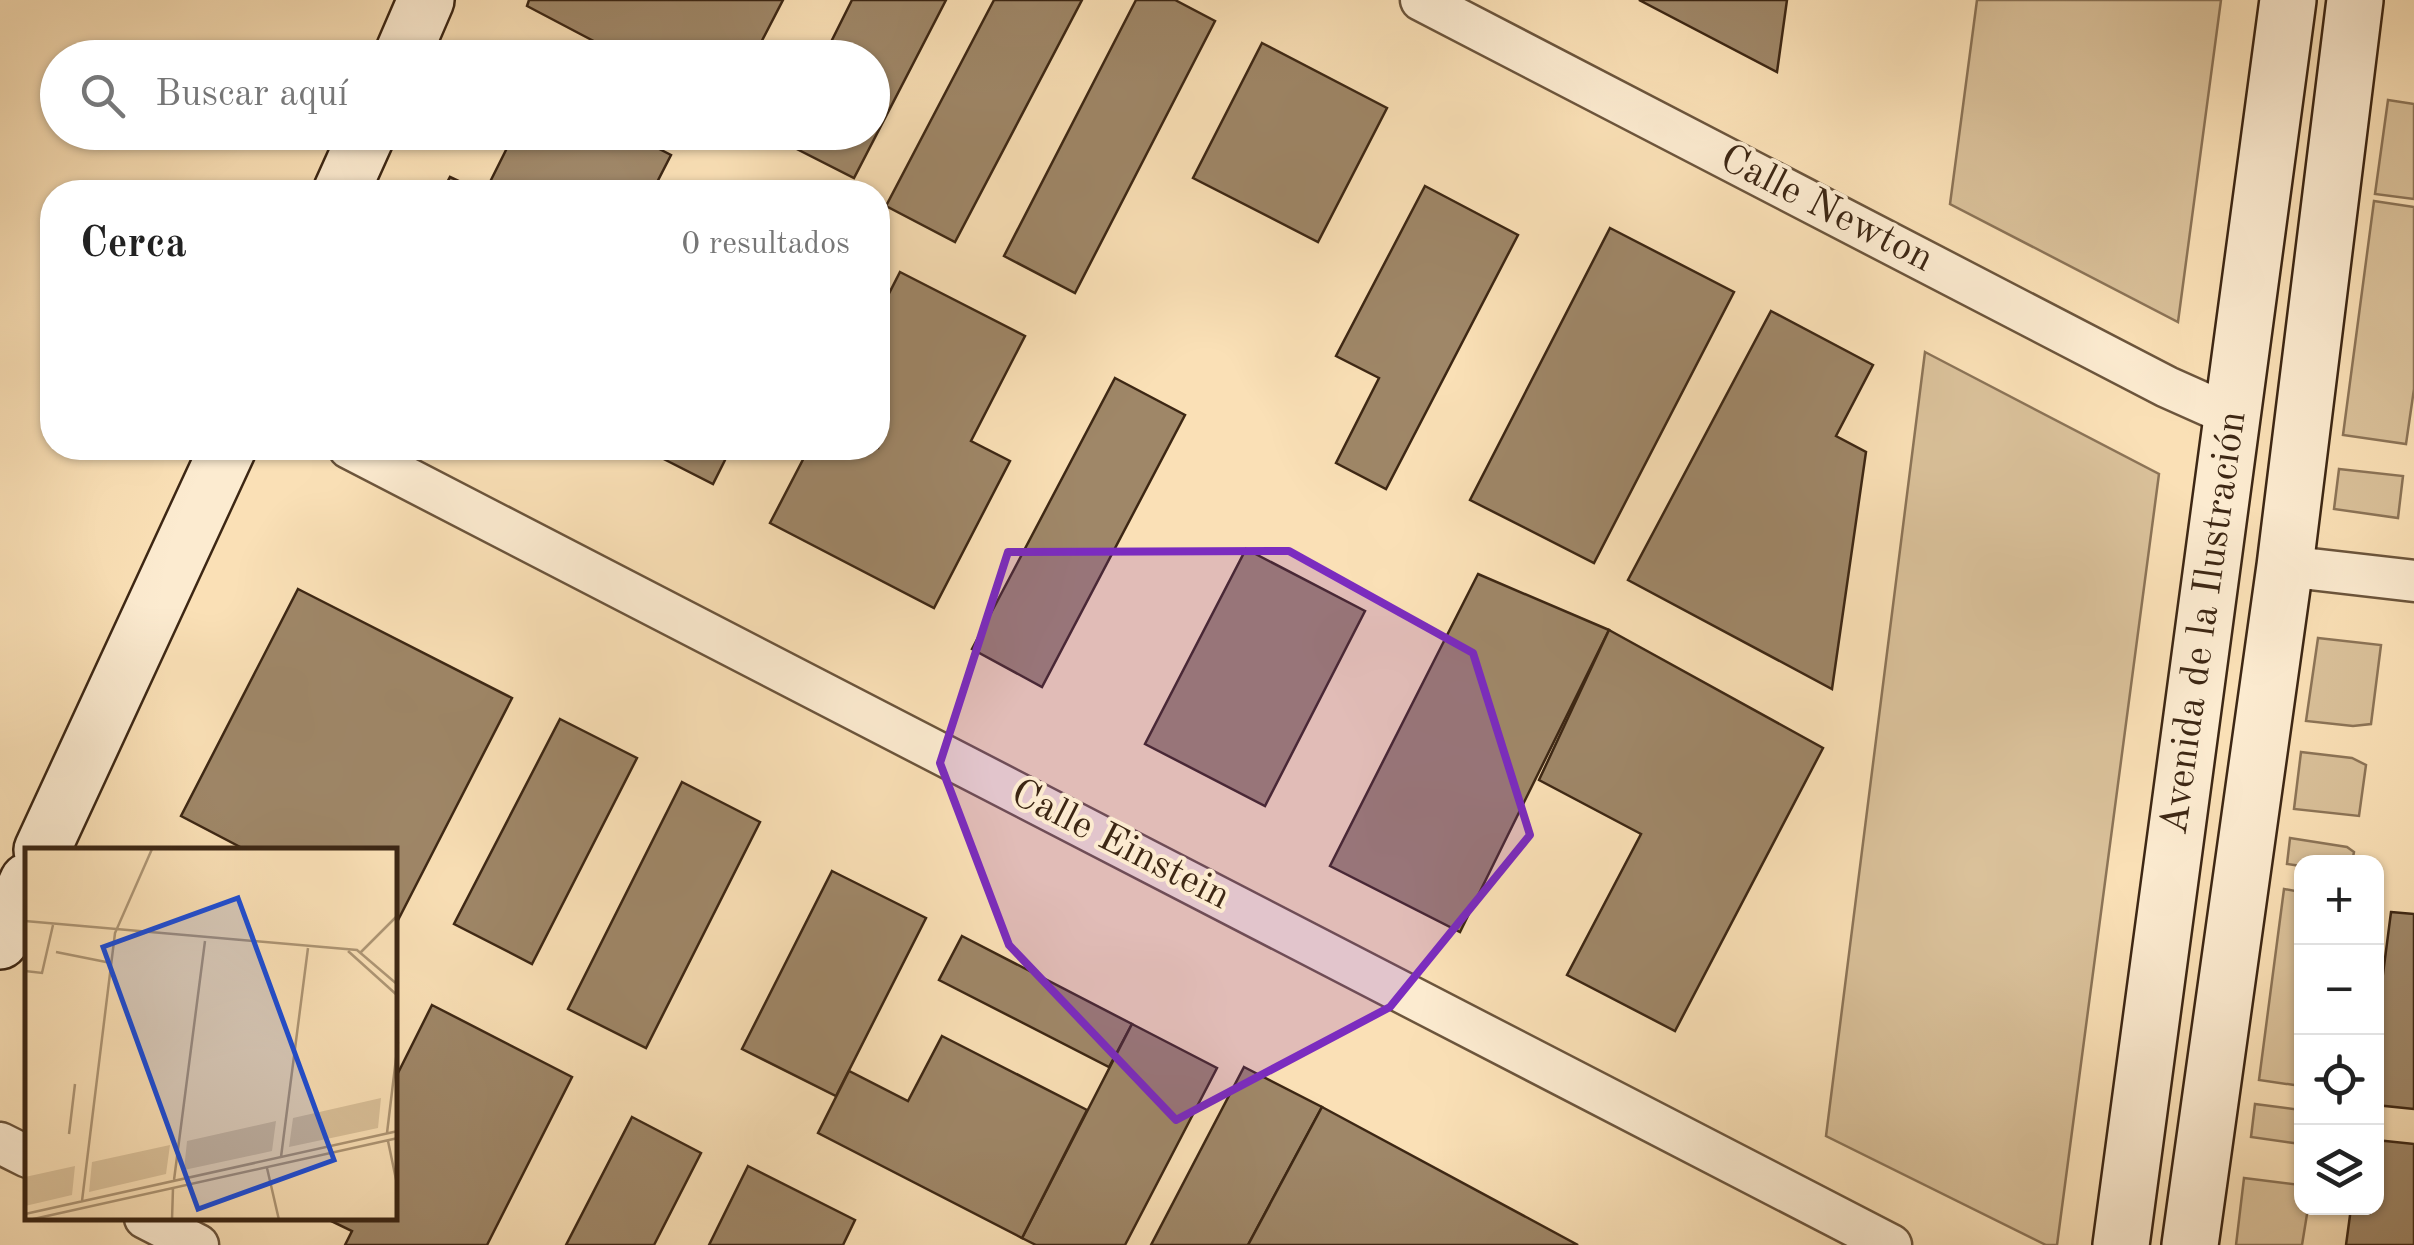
<!DOCTYPE html>
<html lang="es">
<head>
<meta charset="utf-8">
<style>
	:root { --surface:#fff; --page:#f6f6f6; --text:#222; --muted:#767676; --line:#e0e0e0 }
	body { margin:0; font-family:"Old Standard TT",serif; background:var(--page); color:var(--text) }
	.controls { position:absolute; right:30px; bottom:30px; display:grid; overflow:hidden; border-radius:20px; box-shadow:0 2px 8px #0004 }
	.controls button { width:90px; height:90px; display:grid; place-items:center; padding:0; border:0; border-bottom:2px solid var(--line); background:var(--surface); color:var(--text); font:50px sans-serif }
	.list { margin:0; padding:0; list-style:none }
	h2 { display:flex; justify-content:space-between; align-items:center; height:130px; margin:0; padding:0 40px; font-size:42px }
	h2 small { font-size:32px; font-weight:400; color:var(--muted) }
	.icon { flex:none; width:55px; height:55px; fill:none; stroke:currentColor; stroke-width:2; stroke-linecap:round; stroke-linejoin:round }
	.map { position:relative; flex:none; width:2414px; height:1245px; overflow:hidden }
	.search { position:absolute; background:var(--surface); box-shadow:0 2px 8px #0004; left:40px; top:40px; width:850px; height:110px; display:flex; align-items:center; gap:25px; box-sizing:border-box; padding:0 35px; border-radius:55px; color:var(--muted); font-size:38px }
	.panel { position:absolute; background:var(--surface); box-shadow:0 2px 8px #0004; left:40px; top:180px; width:850px; height:280px; border-radius:40px }
	.map>svg:first-child { display:block }
	.green { fill:#dac19a; stroke:#8c7457; stroke-width:2.5 }
	.building { fill:#9f8768; stroke:#3d2714; stroke-width:2.5 }
	.lines { fill:none; stroke-linecap:round; stroke-linejoin:round }
	.street-casing { stroke:#6c553c; stroke-width:45 }
	.secondary-casing { stroke:#3d2714; stroke-width:60 }
	.street { stroke:#fcebd0; stroke-width:40 }
	.secondary { stroke:#fcebd0; stroke-width:55 }
	.marked { fill:#7b2cbf; fill-opacity:0.2; stroke:#7b2cbf; stroke-width:8; stroke-linejoin:round }
	.labels { text-anchor:middle; dominant-baseline:central; stroke-width:8; stroke-linejoin:round; paint-order:stroke }
	.street-label { font-size:40px; fill:#3d2714; stroke:#fcebd0 }
	.inset-road { fill:none; stroke:#ae9675; stroke-width:2.5 }
	.view { fill:#1d4ed8; fill-opacity:0.15; stroke:#1d4ed8; stroke-width:5 }
	.inset-edge { fill:none; stroke:#3d2714; stroke-width:5 }
</style>
</head>
<body>
<div class="map">
<svg width="2414" height="1245" viewBox="0 0 2414 1245">
	<rect width="100%" height="100%" fill="#fae0b6"/>
	<filter id="stains"><feTurbulence type="fractalNoise" baseFrequency=".002" numOctaves="4"/><feColorMatrix values="0 0 0 0 .2 0 0 0 0 .09 0 0 0 0 .02 0 0 0 .5 -.17"/></filter>
	<radialGradient id="worn" r=".72"><stop offset=".6" stop-color="#630" stop-opacity="0"/><stop offset="1" stop-color="#630" stop-opacity=".3"/></radialGradient>
	<g class="green">
		<polygon points="1977,0 2221,0 2178,322 1950,204"/>
		<polygon points="2388,100 2414,104 2414,199 2375,194"/>
		<polygon points="2374,201 2414,207 2414,389 2406,444 2343,435"/>
		<polygon points="1925,352 2159,474 2057,1245 2046,1245 1826,1136"/>
		<polygon points="2339,469 2403,476 2398,518 2334,509"/>
		<polygon points="2318,638 2381,645 2371,724 2353,726 2306,721"/>
		<polygon points="2301,752 2352,758 2366,765 2359,816 2294,809"/>
		<polygon points="2290,838 2347,847 2354,852 2352,862 2302,862 2301,866 2287,864"/>
		<polygon points="2284,889 2301,892 2301,1086 2259,1080"/>
		<polygon points="2255,1104 2301,1110 2301,1144 2251,1137"/>
		<polygon points="2244,1178 2301,1185 2302,1208 2308,1208 2302,1245 2236,1245"/>
	</g>
	<g class="building">
		<polygon points="529,0 783,0 753,58 626,58 527,6"/>
		<polygon points="852,0 946,0 854,178 781,141 785,132 872,132 872,58 823,58"/>
		<polygon points="994,0 1082,0 955,242 886,206"/>
		<polygon points="1136,0 1175,0 1215,21 1075,293 1004,256"/>
		<polygon points="1639,0 1787,0 1777,72"/>
		<polygon points="1262,43 1387,108 1318,242 1193,178"/>
		<polygon points="515,132 626,132 671,155 652,192 485,192"/>
		<polygon points="450,177 482,192 442,192"/>
		<polygon points="1425,186 1518,235 1386,489 1336,463 1379,378 1336,356"/>
		<polygon points="1610,228 1734,292 1594,563 1470,500"/>
		<polygon points="900,272 1025,336 971,441 1010,461 934,608 770,523 809,448 878,448 878,315"/>
		<polygon points="1771,311 1873,365 1836,436 1866,452 1832,689 1628,580"/>
		<polygon points="1115,378 1185,415 1042,687 972,649"/>
		<polygon points="642,448 731,448 713,484"/>
		<polygon points="1246,549 1365,611 1265,806 1145,744"/>
		<polygon points="1478,574 1609,630 1460,932 1330,866"/>
		<polygon points="298,589 512,698 395,926 395,850 246,850 181,816"/>
		<polygon points="1609,630 1823,748 1675,1031 1567,975 1641,834 1539,780"/>
		<polygon points="560,719 637,758 532,964 454,924"/>
		<polygon points="682,782 760,822 646,1048 568,1009"/>
		<polygon points="832,871 926,918 836,1096 742,1049"/>
		<polygon points="2391,912 2414,914 2414,1109 2376,1105 2376,1028"/>
		<polygon points="962,936 1132,1024 1109,1067 939,980"/>
		<polygon points="432,1005 572,1077 487,1245 345,1245 352,1231 325,1218 395,1218 395,1079"/>
		<polygon points="1132,1024 1217,1068 1125,1245 1036,1245 1022,1238"/>
		<polygon points="942,1036 1087,1110 1022,1238 818,1133 849,1071 908,1101"/>
		<polygon points="1244,1067 1322,1107 1248,1245 1151,1245"/>
		<polygon points="1322,1107 1578,1245 1248,1245"/>
		<polygon points="632,1117 701,1153 654,1245 566,1245"/>
		<polygon points="2376,1140 2414,1144 2414,1245 2346,1245 2351,1208 2376,1208"/>
		<polygon points="748,1166 855,1220 843,1245 709,1245"/>
	</g>
	<g class="lines">
		<g class="street-casing">
			<g id="street">
				<polyline points="1421,0 2167,387 2232,416"/>
				<polyline points="349,448 1891,1245"/>
				<polyline points="2285,566 2414,581"/>
				<polyline points="0,1143 28,1157"/>
				<polyline points="145,1218 198,1245"/>
			</g>
		</g>
		<g class="secondary-casing">
			<g id="secondary">
				<polyline points="401,58 426,0"/>
				<polyline points="341,192 368,132"/>
				<polyline points="42,850 228,448"/>
				<polyline points="0,941 28,881"/>
				<polyline points="2121,1245 2288,0"/>
				<polyline points="2190,1245 2285,566 2355,0"/>
			</g>
		</g>
		<use href="#street" class="street"/>
		<use href="#secondary" class="secondary"/>
	</g>
	<path class="marked" d="M1289,551l184,102 57,182 -140,172 -214,113 -167,-175 -69,-182 68,-211z"/>
	<g class="labels">
		<g class="street-label">
			<text transform="translate(1826 210) rotate(27)">Calle Newton</text>
			<text transform="translate(2205 623) rotate(-82)">Avenida de la Ilustración</text>
			<text transform="translate(1120 846) rotate(27)">Calle Einstein</text>
		</g>
	</g>
	<g transform="translate(25 848)">
		<rect width="372" height="372" fill="#fae0b6"/>
		<path d="M356,250l-3,30 -89,19 4,-29zM251,273l-4,30 -88,19 3,-29zM145,297l-4,29 -77,18 3,-30zM50,318l-3,29 -47,11v-29z" fill="#dac19a"/>
		<path class="inset-road" d="M0,73l332,29 41,35M323,103l50,45M31,104l55,11M336,104l37,-37M0,123l17,2 11,-48M362,285l11,-91M44,286l6,-50M363,293l10,48M256,309l27,-209M242,320l12,52M149,332l31,-239M57,353l33,-268 37,-84M0,366l373,-83M4,372l369,-82M147,372l1,-32"/>
		<path class="view" d="M213,50l96,262 -136,49 -95,-262z"/>
		<rect width="372" height="372" class="inset-edge"/>
	</g>
	<rect width="100%" height="100%" filter="url(#stains)"/>
	<rect width="100%" height="100%" fill="url(#worn)"/>
</svg>
<div class="controls">
<button>+</button>
<button>−</button>
<button><svg class="icon" aria-label="locate" viewBox="0 0 24 24"><circle cx="12" cy="12" r="6"/><path d="M12 2v4M12 18v4M2 12h4M18 12h4"/></svg></button>
<button><svg class="icon" aria-label="layers" viewBox="0 0 24 24"><path d="M12 4l9 5-9 5-9-5zM3 14l9 5 9-5"/></svg></button>
</div>
<div class="search"><svg class="icon" aria-label="search" viewBox="0 0 24 24"><circle cx="10" cy="10" r="6"/><path d="M15 15l6 6"/></svg>Buscar aquí</div>
<section class="panel">
<h2>Cerca<small>0 resultados</small></h2>
<ul class="list">
</ul>
</section>
</div>
</body>
</html>
